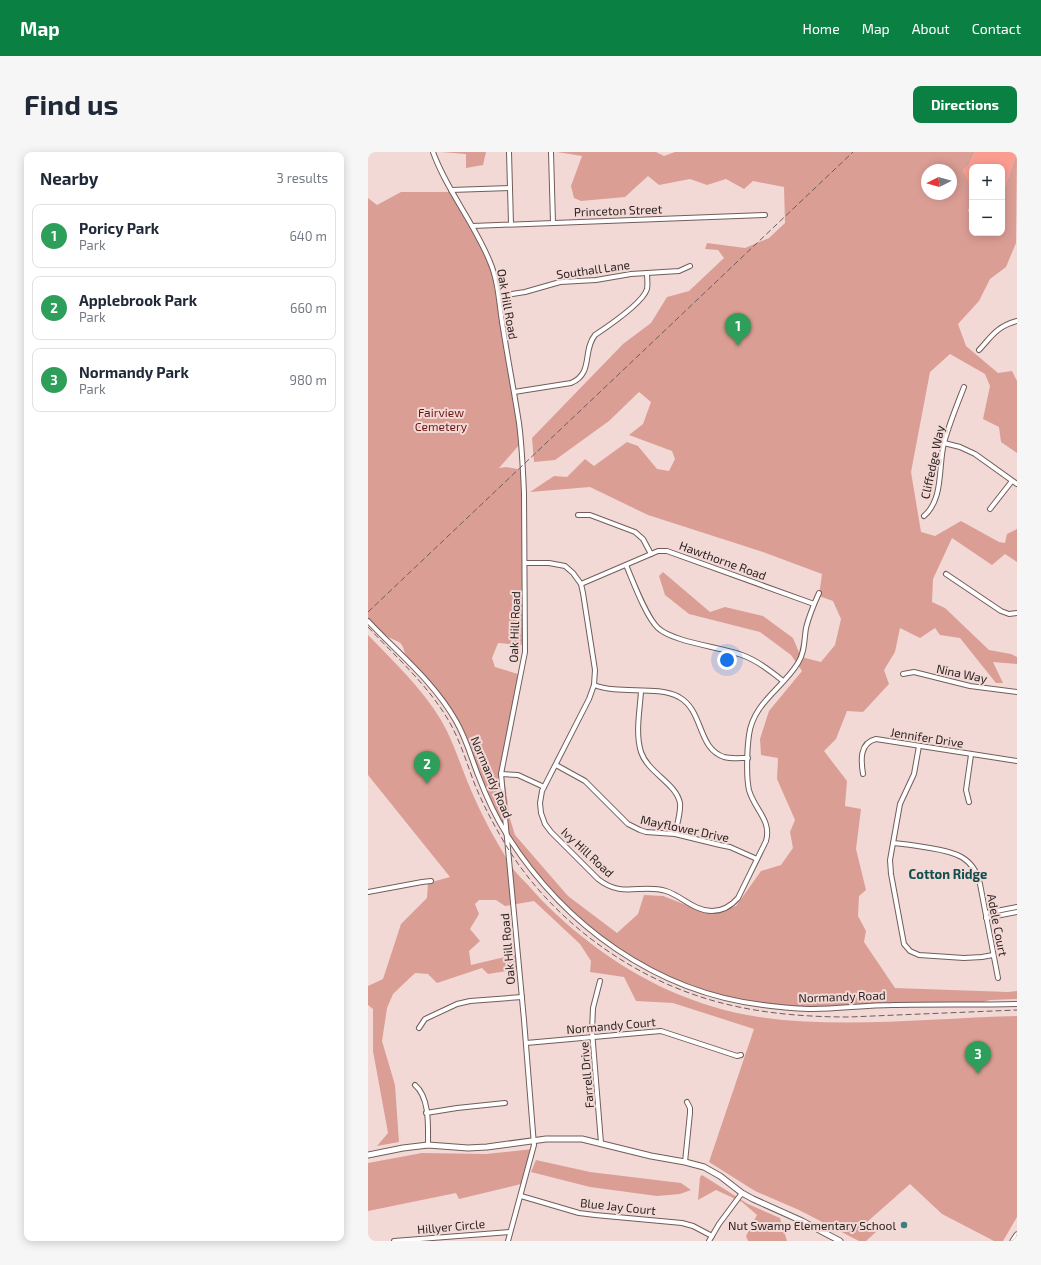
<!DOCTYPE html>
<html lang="en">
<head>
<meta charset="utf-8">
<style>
	:root { --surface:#fff; --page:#f6f6f7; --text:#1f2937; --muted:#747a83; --line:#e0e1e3; --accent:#0b8043 }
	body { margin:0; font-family:"Exo 2",sans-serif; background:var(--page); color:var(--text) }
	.controls { position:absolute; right:12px; top:12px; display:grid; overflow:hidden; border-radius:8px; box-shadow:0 2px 10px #0003 }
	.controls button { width:36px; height:36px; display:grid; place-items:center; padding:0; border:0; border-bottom:1px solid var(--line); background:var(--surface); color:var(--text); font:20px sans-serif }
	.compass { position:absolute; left:553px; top:12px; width:36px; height:36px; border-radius:50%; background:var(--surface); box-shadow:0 2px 10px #0003; rotate:264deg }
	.you { position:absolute; left:359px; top:508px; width:14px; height:14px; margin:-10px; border:3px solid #fff; border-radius:50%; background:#1a73e8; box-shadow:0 0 0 6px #1a73e833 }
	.badge { display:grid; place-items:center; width:26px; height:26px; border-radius:50%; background:var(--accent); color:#fff; font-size:13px; font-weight:700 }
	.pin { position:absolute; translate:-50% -33px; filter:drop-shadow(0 1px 2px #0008) }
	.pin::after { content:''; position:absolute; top:21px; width:14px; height:12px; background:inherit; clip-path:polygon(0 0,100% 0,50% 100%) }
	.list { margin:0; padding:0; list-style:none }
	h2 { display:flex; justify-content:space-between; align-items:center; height:52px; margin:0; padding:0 16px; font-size:17px }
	h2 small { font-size:13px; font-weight:400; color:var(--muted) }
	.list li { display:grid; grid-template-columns:26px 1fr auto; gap:12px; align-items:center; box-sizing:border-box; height:64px; margin:0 8px 8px; padding:0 8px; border:1px solid var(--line); border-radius:8px }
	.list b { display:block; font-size:15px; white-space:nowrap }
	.list p { margin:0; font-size:13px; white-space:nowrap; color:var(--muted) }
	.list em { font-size:13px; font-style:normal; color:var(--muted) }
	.map { position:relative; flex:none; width:649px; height:1089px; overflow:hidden; border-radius:8px }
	header { display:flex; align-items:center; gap:24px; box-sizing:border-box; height:56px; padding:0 20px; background:var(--accent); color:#fff }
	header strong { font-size:19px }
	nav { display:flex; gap:22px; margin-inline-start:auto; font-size:14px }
	.intro { display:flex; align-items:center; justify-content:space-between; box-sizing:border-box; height:96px; padding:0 24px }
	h1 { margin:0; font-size:28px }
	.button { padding:10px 18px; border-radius:8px; background:var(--accent); color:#fff; font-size:14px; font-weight:700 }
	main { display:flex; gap:24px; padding:0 24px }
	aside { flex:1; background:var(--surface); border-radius:8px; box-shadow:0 2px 10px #0003 }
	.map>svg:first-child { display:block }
	.green { fill:#db9e95; fill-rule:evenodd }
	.water { fill:#fb9c90 }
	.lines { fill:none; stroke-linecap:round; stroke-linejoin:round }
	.minor-casing { stroke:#725d5a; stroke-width:6 }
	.major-casing { stroke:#725d5a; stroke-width:7 }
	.minor { stroke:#fff; stroke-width:4 }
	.major { stroke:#fff; stroke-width:5 }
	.rail { stroke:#6c5d5c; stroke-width:1; stroke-dasharray:6 3; stroke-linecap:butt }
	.poi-dot { fill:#38807b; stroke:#f2d9d6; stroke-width:1.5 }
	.labels { text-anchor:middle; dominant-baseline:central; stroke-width:4; stroke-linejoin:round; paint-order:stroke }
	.street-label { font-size:12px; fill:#2d2423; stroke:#f2d9d6 }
	.park-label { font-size:12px; fill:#6a1714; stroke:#f2d9d6 }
	.poi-label { font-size:12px; fill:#2d2423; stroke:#f2d9d6; text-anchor:end }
	.neighbourhood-label { font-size:13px; font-weight:bold; fill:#124f4c; stroke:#f2d9d6 }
</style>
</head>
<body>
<header>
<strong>Map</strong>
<nav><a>Home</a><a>Map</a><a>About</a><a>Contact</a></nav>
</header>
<div class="intro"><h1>Find us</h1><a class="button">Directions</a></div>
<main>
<aside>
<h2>Nearby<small>3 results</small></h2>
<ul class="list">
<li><span class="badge" style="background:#2e9e5b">1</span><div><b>Poricy Park</b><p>Park</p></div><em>640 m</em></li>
<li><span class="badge" style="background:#2e9e5b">2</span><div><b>Applebrook Park</b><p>Park</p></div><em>660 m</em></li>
<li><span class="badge" style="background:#2e9e5b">3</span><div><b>Normandy Park</b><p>Park</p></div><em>980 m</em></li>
</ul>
</aside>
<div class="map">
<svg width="649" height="1089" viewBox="0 0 649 1089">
	<rect width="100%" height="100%" fill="#f2d9d6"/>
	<g class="green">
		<polygon points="73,0 118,0 115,13 98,16 98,2"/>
		<path d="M189,0h99l8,4 11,-4h300l-6,13 -6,5c9,18 12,22 5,41l4,4v18h30v-38l15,-43 -1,91 -10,24 -16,12 -11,22 -21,23 8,22 32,27 14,-2 5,10v72l-16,-11 -2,-15 -16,-8 7,-33 -5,-12 -35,-20 -20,18 -19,100 10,60 14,4 26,-15 38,21 6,1 2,-9 10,-5v33l-12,-8 -13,11 -40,-27 -19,41 -1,23 13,6 44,42 22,4 6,3v7l-24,-2 10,21h-7l-36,-45 -20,-3 -5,-7 -15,10 -20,-10 -5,24 -11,18 5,14 -26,28 -16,-1 -11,28 -12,12 23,30 -2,25 16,3 -5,40 10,41 -7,6 -1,20 8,15 -2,11 31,46 113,4 9,-1v8l-27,1 -7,2c-39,0 -77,0 -116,2 -26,1 -52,4 -79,2 -69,-5 -134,-30 -190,-71 -10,-8 -19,-17 -28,-25 -19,-18 -37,-38 -52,-59 -12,-20 -24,-42 -33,-63 -7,-19 -13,-39 -22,-56 -17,-32 -34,-52 -58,-78 -3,-16 -9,-11 -20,-19 -6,-4 -12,-11 -17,-16v-421l9,7 24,-13h51l38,69 30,183 -21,24 7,-1 17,3 2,175 -27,-2 -6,15 3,9 26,8 -19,88 8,56 5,16 53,61 49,37 21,-19 6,-19 19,1 44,17 29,-7 25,-35 20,-6 12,-17 -3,-16 5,-12 -18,-41 1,-21 -17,-3 -1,-16 9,-28 33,-40 -11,-16 -31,-23 -71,-18 -24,-19 -6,-19 4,-4 47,40 15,-5 38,9 30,22 8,19 20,5 14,-17 6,-26 -8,-18 -14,-5 3,-22 -59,-22 -115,-37 -58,-28 -60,5 24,-16 13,1 18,-18 9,7 33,-24 11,4 19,23 12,2 6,-12 -3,-8 -43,-16 14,-11 8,-22 -12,-10 -30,29 -54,39 -21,2 -2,-24 91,-94 28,-21 16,-26 22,-6 35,-33 -6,-8 -13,-1 2,-6 38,5 24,-10 16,-15 -1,-36 -31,-6 -9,8 -18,-10 -19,6 -17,-6 -31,6 -11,-9 -23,21 -44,4 -7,-3 -3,-12 11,-30zM559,18h24v24h-24z"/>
		<path d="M0,483c25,26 54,53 73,85 14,24 21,51 33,77 11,25 25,50 40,73 4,5 9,10 14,15 18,21 39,40 61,57 49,38 108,66 170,75 85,12 172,1 258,-1v201l-14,24h-9l-52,-27 -32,-30 -43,38 9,10 -10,9h-7l-60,-31 -44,-19 -46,-29 45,-133 -81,-26 -37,-2 -12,-24 -34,-5 1,-11 -11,-17 -46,-43 -29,5 -9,-6h-17l-4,4 4,10 -9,15 10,12 -11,10 2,14 47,-11 1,15 -31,5 -6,-6 -45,15 -9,-9 -13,-1 -22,21 -6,14 -5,33 13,44 4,57 -22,4 11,-13 -15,-82v-42l-5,-4v-19l15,-7 18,-55 26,-26 1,-15 22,-6 -82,-102z"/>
		<polygon points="165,997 153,1032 91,1047 88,1041 0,1059 0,1011 54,1001 118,1002"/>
		<polygon points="168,1008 222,1020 313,1031 323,1038 312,1042 289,1044 222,1035 163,1020"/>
		<polygon points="334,1023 380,1052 412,1066 419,1089 380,1089 378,1084 389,1063 374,1050 348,1038 330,1048 332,1025"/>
	</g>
	<polygon class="water" points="607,0 649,0 634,43 634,15 604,15 604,37 595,18 601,13"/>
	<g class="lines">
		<g class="minor-casing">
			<g id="minor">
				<path d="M65,0c14,39 42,72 57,110 9,21 9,44 13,66 5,32 11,63 16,95 3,23 4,47 5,70l1,159 -24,122 23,246 10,125 -26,96"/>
				<polyline points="141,0 143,72"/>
				<polyline points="183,0 185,71"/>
				<polyline points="83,38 142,36"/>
				<polyline points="104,74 397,63"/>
				<polyline points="131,144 157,140 192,130 228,128 263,122 311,119 322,114"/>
				<path d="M611,198c13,-14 17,-23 38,-29"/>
				<path d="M146,240l57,-9c23,-10 11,-32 24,-48 12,-8 48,-32 52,-46 1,-5 0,-11 0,-16"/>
				<polyline points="576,291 592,295 607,302 649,332"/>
				<polyline points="622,357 644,329"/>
				<polyline points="210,363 222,363 267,380 275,387 283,402"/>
				<path d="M556,364c20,-17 14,-49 20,-73 5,-19 13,-38 20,-56"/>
				<path d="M157,411h24l16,3 8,7 8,11 2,9 12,77 -1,15 -5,14 -47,92 -2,12 1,10 4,11 6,8 47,47c25,20 43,4 68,12 16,5 28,20 46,20 11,0 19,-5 26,-13l28,-57c6,-21 -12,-32 -17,-51 -3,-13 -2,-41 0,-55 4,-32 34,-47 49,-72 7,-11 6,-23 8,-35 3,-12 8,-24 13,-35"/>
				<path d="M258,413c7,16 20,52 32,63 15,14 62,19 84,27 14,5 29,16 41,26"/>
				<polyline points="578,422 633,459 641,462 649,461"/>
				<polyline points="213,432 290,399 299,399 446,452"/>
				<path d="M0,469c31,33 66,61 88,100 10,17 15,36 22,54 8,21 17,41 29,60 57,90 148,157 256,170 16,2 33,4 50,4 26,0 52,-4 79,-4 42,-1 83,0 125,-1"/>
				<polyline points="535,522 546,520 602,534 649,540"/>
				<path d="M226,533c26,10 62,0 85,12 25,14 18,51 45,60 7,2 16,1 24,1"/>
				<path d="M273,539c-1,19 -6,42 0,61 7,21 35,31 39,51 1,10 -3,21 -5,31"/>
				<polyline points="551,594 546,622 532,652 522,708 523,722 536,792 542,799 551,803 596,806 614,805 625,803"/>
				<polyline points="188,613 217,629 260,672 272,678 278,680 307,682 352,693 362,695 389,707"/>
				<polyline points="133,622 150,623 176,635"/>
				<path d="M495,622c-2,-13 -4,-31 13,-35l141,22"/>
				<polyline points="601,650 598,638 603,603"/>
				<path d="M525,691c12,1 25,3 37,5 25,4 44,9 50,36l18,94"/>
				<polyline points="0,740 54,730 63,729"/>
				<polyline points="618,761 649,755"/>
				<polyline points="618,766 649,760"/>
				<polyline points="232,829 225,856 224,879 233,991"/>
				<polyline points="51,876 57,867 89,852 102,849 154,845"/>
				<polyline points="158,891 293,879 369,904 373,903"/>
				<path d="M47,933c15,13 13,41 13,60"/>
				<polyline points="58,961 89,956 137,951"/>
				<polyline points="317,1010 322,961 322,956 319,950"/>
				<polyline points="153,1044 211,1061 227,1063 314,1071 325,1074 344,1084"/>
				<polyline points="26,1089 142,1080"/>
				<polyline points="341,1089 351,1072 374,1041"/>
			</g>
		</g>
		<g class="major-casing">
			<g id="major">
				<polyline points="0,1003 35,996 60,993 100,996 119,995 178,987 214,987 283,1004 317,1010 336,1015 352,1024 374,1041 385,1047 434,1069 472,1089"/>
				<polyline points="645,1089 649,1083"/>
			</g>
		</g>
		<use href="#minor" class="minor"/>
		<use href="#major" class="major"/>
		<g class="rail">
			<polyline points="0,460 485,0"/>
			<path d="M0,475c29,31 61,59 82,96 11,20 17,41 25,62 9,22 20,42 32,62 42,68 112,122 188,148 49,17 102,22 154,22l168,-7"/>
		</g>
	</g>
	<circle class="poi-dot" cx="536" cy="1073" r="4"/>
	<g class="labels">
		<g class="street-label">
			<text transform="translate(250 58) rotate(-2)">Princeton Street</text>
			<text transform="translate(225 117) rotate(-8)">Southall Lane</text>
			<text transform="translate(140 152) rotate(80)">Oak Hill Road</text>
			<text transform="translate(564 310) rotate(-78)">Cliffedge Way</text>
			<text transform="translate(355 408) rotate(20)">Hawthorne Road</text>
			<text transform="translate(146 475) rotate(-88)">Oak Hill Road</text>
			<text transform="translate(594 521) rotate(12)">Nina Way</text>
			<text transform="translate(559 585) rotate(9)">Jennifer Drive</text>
			<text transform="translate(124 625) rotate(67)">Normandy Road</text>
			<text transform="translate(317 676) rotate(12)">Mayflower Drive</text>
			<text transform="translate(220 700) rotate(43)">Ivy Hill Road</text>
			<text transform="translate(630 773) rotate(79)">Adele Court</text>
			<text transform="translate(139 797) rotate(-95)">Oak Hill Road</text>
			<text transform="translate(474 844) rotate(-2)">Normandy Road</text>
			<text transform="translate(243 873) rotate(-5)">Normandy Court</text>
			<text transform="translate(218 923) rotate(-95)">Farrell Drive</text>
			<text transform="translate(250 1054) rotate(6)">Blue Jay Court</text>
			<text transform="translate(83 1074) rotate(-5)">Hillyer Circle</text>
		</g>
		<g class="park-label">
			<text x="73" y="260">Fairview<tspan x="73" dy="14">Cemetery</tspan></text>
		</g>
		<g class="poi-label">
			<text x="528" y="1073">Nut Swamp Elementary School</text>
		</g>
		<g class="neighbourhood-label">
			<text x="580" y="722">Cotton Ridge</text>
		</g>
	</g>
</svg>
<div class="controls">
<button>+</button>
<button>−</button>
</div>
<svg class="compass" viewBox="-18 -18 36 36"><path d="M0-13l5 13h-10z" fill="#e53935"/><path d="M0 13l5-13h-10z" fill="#747a83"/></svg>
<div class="you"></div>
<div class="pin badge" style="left:370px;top:194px;background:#2e9e5b">1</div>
<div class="pin badge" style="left:59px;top:632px;background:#2e9e5b">2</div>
<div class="pin badge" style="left:610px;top:922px;background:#2e9e5b">3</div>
</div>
</main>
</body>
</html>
